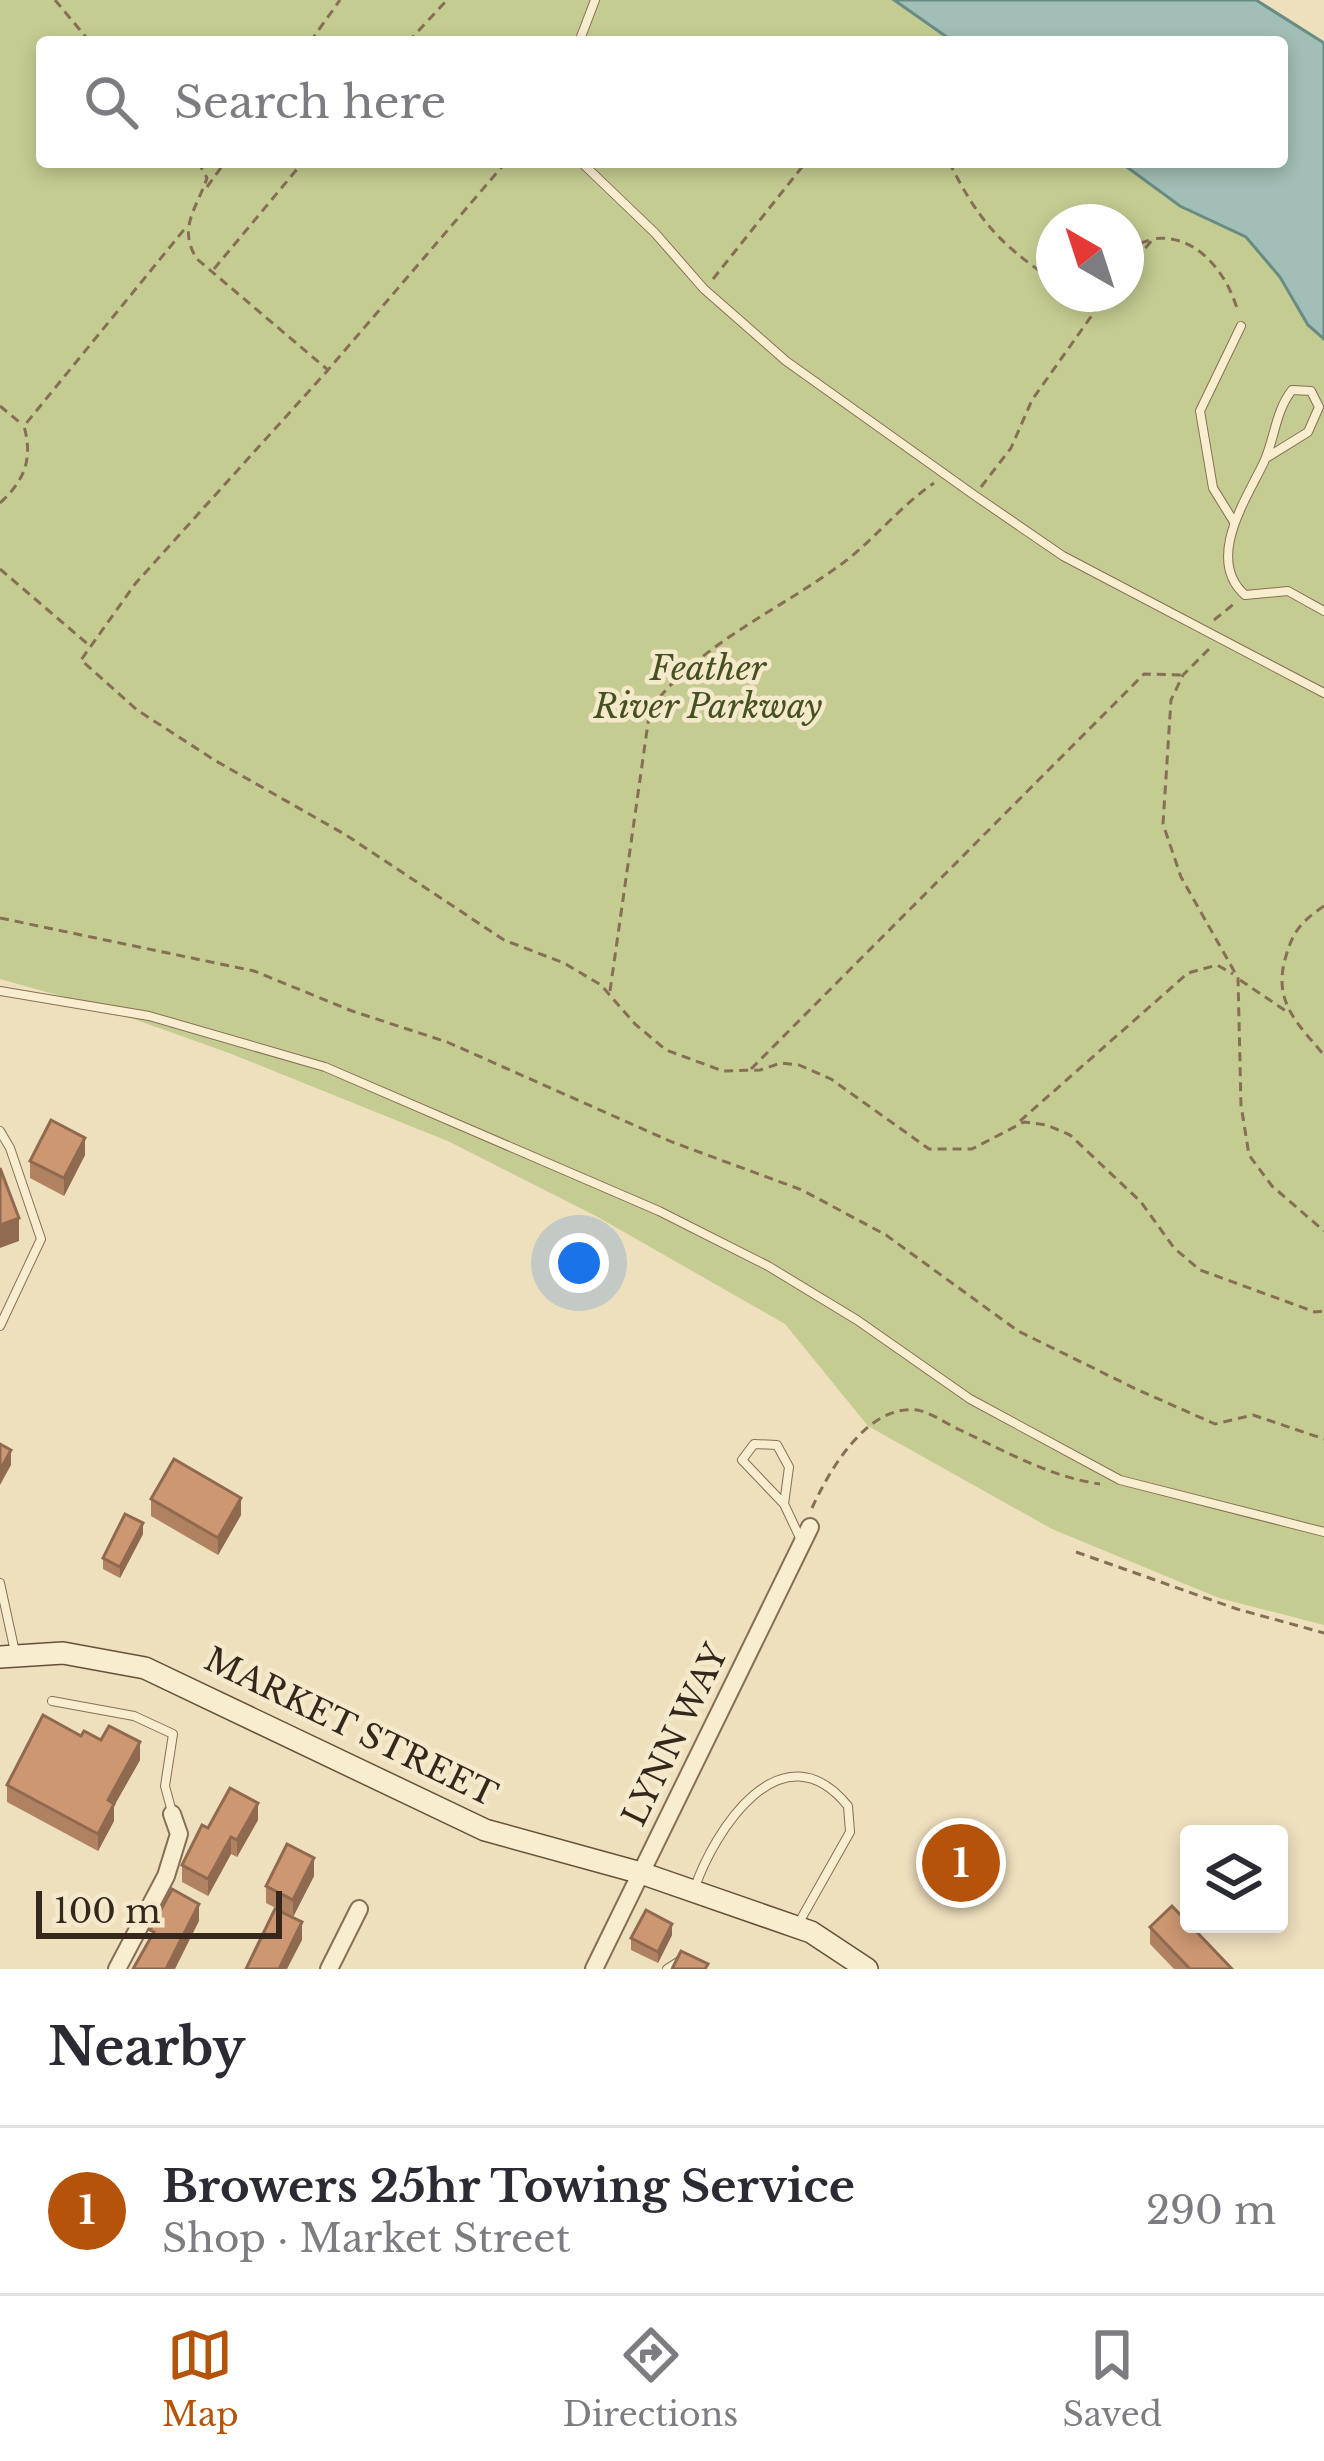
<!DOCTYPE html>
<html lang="en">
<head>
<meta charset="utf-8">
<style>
	:root { --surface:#fff; --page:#f7f7f7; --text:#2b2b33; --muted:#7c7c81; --line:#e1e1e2; --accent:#b45309 }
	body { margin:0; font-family:"Libre Baskerville",serif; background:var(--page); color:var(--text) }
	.controls { position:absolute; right:36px; bottom:36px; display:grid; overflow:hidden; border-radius:12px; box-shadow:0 6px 18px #0003 }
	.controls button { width:108px; height:108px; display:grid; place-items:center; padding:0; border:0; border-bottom:3px solid var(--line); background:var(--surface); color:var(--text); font:60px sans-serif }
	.compass { position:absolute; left:1036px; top:204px; width:108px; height:108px; border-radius:50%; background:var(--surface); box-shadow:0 6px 18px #0003; rotate:321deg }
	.scale { position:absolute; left:36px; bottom:30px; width:246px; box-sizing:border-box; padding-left:12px; border:6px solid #35271b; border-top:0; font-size:33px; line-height:42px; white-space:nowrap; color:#35271b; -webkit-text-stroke:9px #f5e9cc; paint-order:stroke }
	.you { position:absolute; left:579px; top:1263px; width:42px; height:42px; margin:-30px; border:9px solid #fff; border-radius:50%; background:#1a73e8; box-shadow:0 0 0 18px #1a73e833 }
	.badge { display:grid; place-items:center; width:78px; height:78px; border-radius:50%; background:var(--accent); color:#fff; font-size:39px; font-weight:700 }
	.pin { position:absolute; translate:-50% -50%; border:6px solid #fff; box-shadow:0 3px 12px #0006 }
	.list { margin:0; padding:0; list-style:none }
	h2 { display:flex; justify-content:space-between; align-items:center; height:156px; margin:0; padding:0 48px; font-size:51px }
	h2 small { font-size:39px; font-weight:400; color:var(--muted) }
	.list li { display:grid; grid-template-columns:78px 1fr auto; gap:36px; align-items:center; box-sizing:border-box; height:168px; padding:0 48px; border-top:3px solid var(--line) }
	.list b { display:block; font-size:45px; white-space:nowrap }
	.list p { margin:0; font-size:39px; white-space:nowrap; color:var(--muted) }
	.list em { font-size:39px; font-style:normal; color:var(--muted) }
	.icon { flex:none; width:66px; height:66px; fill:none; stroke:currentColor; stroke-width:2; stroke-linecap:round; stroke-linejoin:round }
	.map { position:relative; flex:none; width:1324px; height:1969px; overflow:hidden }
	.search { position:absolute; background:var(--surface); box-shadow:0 6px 18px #0003; left:36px; right:36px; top:36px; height:132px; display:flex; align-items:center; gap:30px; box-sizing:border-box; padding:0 42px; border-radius:12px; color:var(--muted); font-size:45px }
	.sheet { height:324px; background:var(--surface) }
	nav { display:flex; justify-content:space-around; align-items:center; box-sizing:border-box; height:168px; border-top:3px solid var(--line); background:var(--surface); font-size:33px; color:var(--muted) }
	nav a { display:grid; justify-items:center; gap:6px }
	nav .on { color:var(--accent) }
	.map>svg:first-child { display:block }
	.green { fill:#c5cc91; fill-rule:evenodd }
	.water { fill:#a1bfb6; stroke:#688c83; stroke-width:3 }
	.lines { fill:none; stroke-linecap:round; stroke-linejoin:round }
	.lane-casing { stroke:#866f56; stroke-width:10 }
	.street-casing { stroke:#866f56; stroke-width:20 }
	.secondary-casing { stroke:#675039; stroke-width:24 }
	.path { stroke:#866f56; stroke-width:3; stroke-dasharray:9 6; stroke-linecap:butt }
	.lane { stroke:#f9edd0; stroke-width:8 }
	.street { stroke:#f9edd0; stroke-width:16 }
	.secondary { stroke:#f9edd0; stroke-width:21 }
	.wall { fill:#b08262 }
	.shaded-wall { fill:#906a50 }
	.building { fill:#cd9772; stroke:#906a50; stroke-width:3 }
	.labels { text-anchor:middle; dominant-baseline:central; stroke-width:9; stroke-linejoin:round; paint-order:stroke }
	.park-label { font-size:33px; font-style:italic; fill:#455121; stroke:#f5e9cc }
	.street-label { font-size:33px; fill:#35271b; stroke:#f5e9cc }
</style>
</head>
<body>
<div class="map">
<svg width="1324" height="1969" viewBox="0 0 1324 1969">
	<rect width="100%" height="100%" fill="#eedfbd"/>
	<path class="green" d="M0,0h894l59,42h-911v120h1077l61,44 66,31 34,40 28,48 16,14v1286l-105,-27 -167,-69 -184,-103 -83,-102 -189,-108 -146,-74 -221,-89 -129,-46 -100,-28zM1054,222h72v72h-72z"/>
	<polygon class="water" points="894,0 1256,0 1324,43 1324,339 1308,325 1280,277 1246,237 1180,206 1120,162 1282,162 1282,42 954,42"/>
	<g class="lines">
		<g class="lane-casing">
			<g id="lane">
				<polyline points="579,42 595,0"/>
				<polyline points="581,162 655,233 704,289 786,361 974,495 1063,556 1324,693"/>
				<path d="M1266,458l42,-26 11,-25 -8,-16 -19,-1c-17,22 -17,48 -28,72 -18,38 -59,97 -19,133l43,-4 36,20"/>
				<polyline points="1234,522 1213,488 1200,411 1241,326"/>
				<polyline points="0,991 149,1016 325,1067 659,1211 768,1266 857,1320 970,1399 1120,1480 1324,1532"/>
				<polyline points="0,1131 10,1148 41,1239 0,1326"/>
				<polyline points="784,1504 789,1467 777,1445 754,1444 742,1460 784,1504 802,1542"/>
				<polyline points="0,1583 15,1652"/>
				<polyline points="52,1701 134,1716 173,1734 165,1786 172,1812"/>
				<path d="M694,1890c20,-60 88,-165 154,-84l2,26 -53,94"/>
				<polyline points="667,1969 681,1960"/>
			</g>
		</g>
		<g class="street-casing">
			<g id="street">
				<polyline points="117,1969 166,1876 179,1834 172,1814"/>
				<polyline points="329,1969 359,1909"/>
				<polyline points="594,1969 810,1527"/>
			</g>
		</g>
		<g class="secondary-casing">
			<polyline id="secondary" points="0,1657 63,1653 145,1668 485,1830 641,1873 811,1932 867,1969"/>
		</g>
		<g class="path">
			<polyline points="55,0 90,42"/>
			<polyline points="310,42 340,0"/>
			<polyline points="408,42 447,0"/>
			<path d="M198,162l9,16c-10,30 -30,50 -10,81l131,111"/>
			<polyline points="506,162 328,370 135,584 81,660 137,710 216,761 346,835 504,940 564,963 601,985 635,1024 666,1050 723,1071 760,1070 781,1063 799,1065 831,1079 929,1149 972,1149 1024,1122 1047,1125 1070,1135 1141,1202 1174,1248 1200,1270 1315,1312 1324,1311"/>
			<path d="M949,162c29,57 48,80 101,116l4,-2"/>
			<polyline points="207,187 225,162"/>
			<polyline points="1126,248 1153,239"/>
			<polyline points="214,269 303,162"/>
			<path d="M1126,271l27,-32c43,-7 75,35 85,73"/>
			<polyline points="713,279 806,162"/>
			<polyline points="0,406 23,425"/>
			<polyline points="981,487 1011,448 1032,400 1107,294"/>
			<path d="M0,503c25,-23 33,-44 24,-77l163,-200"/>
			<polyline points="0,569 90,646"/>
			<polyline points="1214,620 1235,603"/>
			<polyline points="1209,649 1183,675 1171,700 1163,824 1181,877 1238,978 1241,1105 1249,1155 1272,1186 1324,1231"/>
			<path d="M1324,906c-22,15 -31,25 -38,50 -14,45 11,67 38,99"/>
			<polyline points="0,918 254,971 352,1011 447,1042 672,1142 802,1190 886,1235 1018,1331 1136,1389 1215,1424 1253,1415 1324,1439"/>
			<polyline points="1240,980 1289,1013"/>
			<path d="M610,991l40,-282c50,-66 128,-98 193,-146 32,-24 57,-57 91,-80"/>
			<polyline points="751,1069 1144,674 1182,675"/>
			<polyline points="1020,1121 1188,973 1217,965 1233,974"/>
			<path d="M812,1508c17,-37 55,-104 105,-98 13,2 30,14 43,20 45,21 90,47 140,54"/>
			<polyline points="1076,1552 1237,1609 1324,1633"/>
		</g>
		<use href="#lane" class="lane"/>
		<use href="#street" class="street"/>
		<use href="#secondary" class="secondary"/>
	</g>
	<g class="wall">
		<polygon points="85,1155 64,1196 30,1178 30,1161"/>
		<polygon points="151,1499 241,1515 218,1555 151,1516"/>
		<polygon points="143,1534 120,1578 103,1569 103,1558"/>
		<polygon points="81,1736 140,1760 114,1806 114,1821 98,1851 7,1802 7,1785"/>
		<polygon points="258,1820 237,1857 231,1854 208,1896 182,1882 182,1865 208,1828"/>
		<polygon points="314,1876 293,1917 266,1903 266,1886"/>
		<polygon points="1150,1927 1232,1969 1174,1969 1150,1944"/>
		<polygon points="672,1935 658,1963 631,1950 631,1938"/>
	</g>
	<g class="shaded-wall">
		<polygon points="85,1138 85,1155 64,1196 64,1178"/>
		<polygon points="19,1218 19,1241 0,1248 0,1225"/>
		<polygon points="11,1450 11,1465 0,1485 0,1470"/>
		<polygon points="241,1498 241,1515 218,1555 218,1538"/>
		<polygon points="143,1523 143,1534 120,1578 120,1567"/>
		<polygon points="140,1742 140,1760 114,1806 114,1821 98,1851 98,1834 108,1800"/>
		<polygon points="258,1803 258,1820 237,1857 237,1840"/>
		<polygon points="231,1837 231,1854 208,1896 208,1879"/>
		<polygon points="314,1858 314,1876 293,1917 293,1900"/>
		<polygon points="199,1904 199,1921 175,1969 166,1969"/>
		<polygon points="302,1922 302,1940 287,1969 279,1969"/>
		<polygon points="672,1924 672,1935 658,1963 658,1952"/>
	</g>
	<g class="building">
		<polygon points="51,1120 85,1138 64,1178 30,1161"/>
		<polygon points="0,1168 19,1218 0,1225"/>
		<polygon points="0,1444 11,1450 0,1470"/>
		<polygon points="174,1459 241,1498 218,1538 151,1499"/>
		<polygon points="125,1514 143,1523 120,1567 103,1558"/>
		<polygon points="43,1715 81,1736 84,1731 101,1740 109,1726 140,1742 108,1800 114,1804 98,1834 7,1785"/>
		<polygon points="230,1788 258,1803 237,1840 231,1837 208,1879 182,1865 202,1825 208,1828"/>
		<polygon points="287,1844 314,1858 293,1900 266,1886"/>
		<polygon points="172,1889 199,1904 166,1969 133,1969 154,1932 150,1930"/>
		<polygon points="1172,1906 1232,1969 1190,1969 1150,1927"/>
		<polygon points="275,1909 302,1922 279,1969 246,1969"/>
		<polygon points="646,1910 672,1924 658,1952 631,1938"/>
		<polygon points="681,1951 708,1964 705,1969 672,1969"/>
	</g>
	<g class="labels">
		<g class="park-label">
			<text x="708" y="668">Feather<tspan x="708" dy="38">River Parkway</tspan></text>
		</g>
		<g class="street-label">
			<text transform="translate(351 1727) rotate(26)">MARKET STREET</text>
			<text transform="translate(675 1735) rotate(-64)">LYNN WAY</text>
		</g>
	</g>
</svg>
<div class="controls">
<button><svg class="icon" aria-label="layers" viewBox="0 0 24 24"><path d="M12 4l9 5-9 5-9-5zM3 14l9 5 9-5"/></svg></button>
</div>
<svg class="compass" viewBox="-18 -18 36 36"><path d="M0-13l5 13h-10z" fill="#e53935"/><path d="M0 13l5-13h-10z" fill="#7c7c81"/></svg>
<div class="scale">100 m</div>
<div class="you"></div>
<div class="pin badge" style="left:961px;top:1863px">1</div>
<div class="search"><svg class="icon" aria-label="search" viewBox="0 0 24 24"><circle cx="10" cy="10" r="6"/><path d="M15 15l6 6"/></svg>Search here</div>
</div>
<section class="sheet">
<h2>Nearby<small></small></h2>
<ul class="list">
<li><span class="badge">1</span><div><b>Browers 25hr Towing Service</b><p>Shop · Market Street</p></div><em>290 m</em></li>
</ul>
</section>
<nav>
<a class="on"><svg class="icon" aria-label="map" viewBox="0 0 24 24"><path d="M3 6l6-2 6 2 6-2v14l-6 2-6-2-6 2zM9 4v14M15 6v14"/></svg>Map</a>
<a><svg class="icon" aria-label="directions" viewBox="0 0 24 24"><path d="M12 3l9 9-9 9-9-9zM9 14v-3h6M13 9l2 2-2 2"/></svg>Directions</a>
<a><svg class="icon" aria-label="saved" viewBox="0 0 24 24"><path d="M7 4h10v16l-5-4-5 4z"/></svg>Saved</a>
</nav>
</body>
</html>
